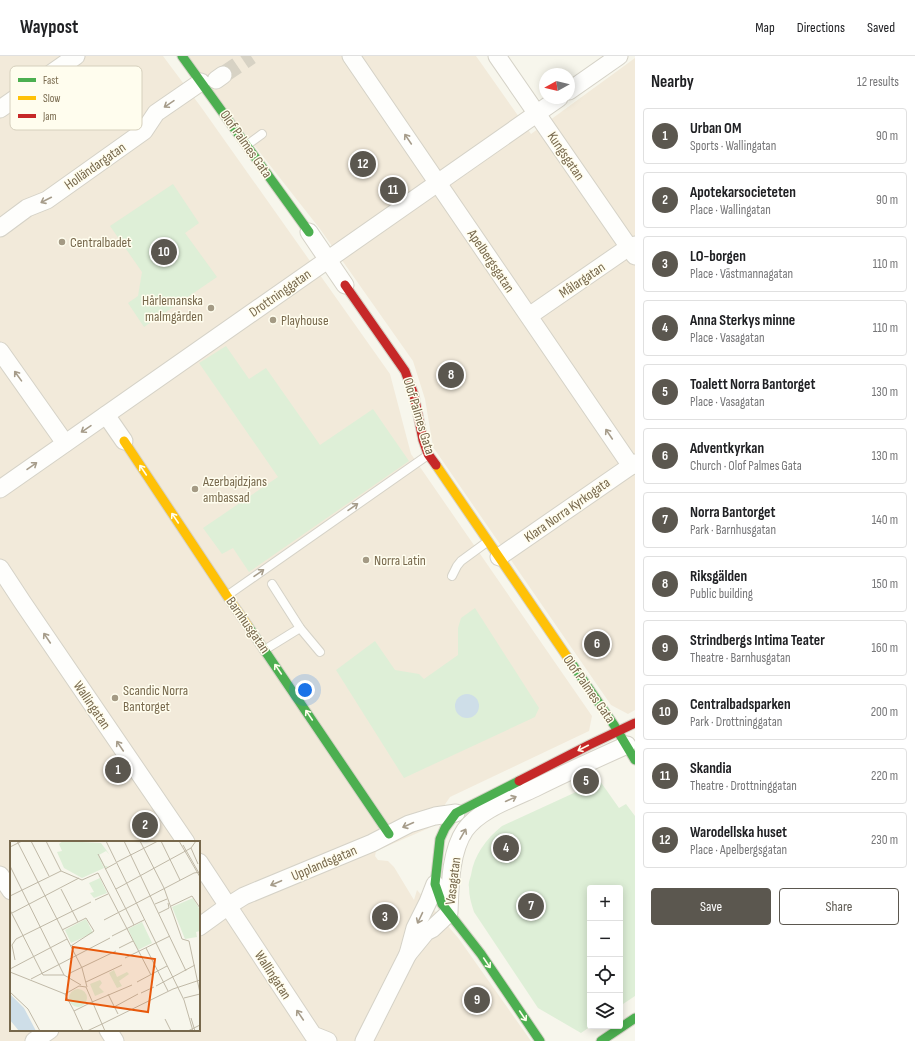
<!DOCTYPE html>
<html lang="en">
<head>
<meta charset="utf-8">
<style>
	:root { --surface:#fff; --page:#f6f6f6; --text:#202124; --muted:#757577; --line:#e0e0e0; --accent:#5b574f }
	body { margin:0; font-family:"Sofia Sans Condensed",sans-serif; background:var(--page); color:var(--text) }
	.controls { position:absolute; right:12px; bottom:12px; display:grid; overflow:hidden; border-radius:4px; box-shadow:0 2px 10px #0003 }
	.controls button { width:36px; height:36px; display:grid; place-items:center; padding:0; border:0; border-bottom:1px solid var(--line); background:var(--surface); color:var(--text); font:20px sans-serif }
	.compass { position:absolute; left:539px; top:12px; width:36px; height:36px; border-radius:50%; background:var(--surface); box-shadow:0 2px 10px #0003; rotate:262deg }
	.you { position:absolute; left:305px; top:634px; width:14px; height:14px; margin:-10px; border:3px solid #fff; border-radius:50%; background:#1a73e8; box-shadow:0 0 0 6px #1a73e833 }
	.badge { display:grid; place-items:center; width:26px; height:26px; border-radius:50%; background:var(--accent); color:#fff; font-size:13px; font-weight:700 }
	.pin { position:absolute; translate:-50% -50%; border:2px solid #fff; box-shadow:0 1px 4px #0006 }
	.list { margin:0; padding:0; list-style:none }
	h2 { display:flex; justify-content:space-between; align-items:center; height:52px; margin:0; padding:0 16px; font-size:17px }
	h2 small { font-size:13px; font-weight:400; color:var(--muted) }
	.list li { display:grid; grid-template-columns:26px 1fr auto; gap:12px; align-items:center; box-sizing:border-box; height:56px; margin:0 8px 8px; padding:0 8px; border:1px solid var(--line); border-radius:4px }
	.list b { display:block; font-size:15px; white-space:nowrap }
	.list p { margin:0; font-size:13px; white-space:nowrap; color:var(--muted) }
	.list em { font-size:13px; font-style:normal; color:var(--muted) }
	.actions { display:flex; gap:8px; padding:12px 16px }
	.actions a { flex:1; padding:9px 0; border:1px solid var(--accent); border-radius:4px; text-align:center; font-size:14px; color:var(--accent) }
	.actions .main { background:var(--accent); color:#fff }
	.icon { flex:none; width:22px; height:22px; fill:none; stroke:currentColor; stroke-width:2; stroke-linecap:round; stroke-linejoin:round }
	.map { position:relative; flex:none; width:635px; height:985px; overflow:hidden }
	header { display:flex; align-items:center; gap:24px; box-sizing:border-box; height:56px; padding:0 20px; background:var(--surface); border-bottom:1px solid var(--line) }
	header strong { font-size:19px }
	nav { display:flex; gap:22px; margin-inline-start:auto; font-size:14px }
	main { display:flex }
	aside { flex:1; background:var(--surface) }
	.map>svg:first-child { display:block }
	.commercial { fill:#f2eada; fill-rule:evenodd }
	.green { fill:#deefd7 }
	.water { fill:#cedee8 }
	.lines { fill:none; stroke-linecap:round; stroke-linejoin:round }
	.street-tunnel { stroke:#d7d2c4; stroke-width:17; stroke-dasharray:17 8; stroke-linecap:butt }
	.lane-casing { stroke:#d5d2c7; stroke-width:10 }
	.street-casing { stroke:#d5d2c7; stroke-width:19 }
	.fast-casing { stroke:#d6d2c7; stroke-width:11 }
	.slow-casing { stroke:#d6d2c7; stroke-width:11 }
	.jam-casing { stroke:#d6d2c7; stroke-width:11 }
	.lane { stroke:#fefefc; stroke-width:8 }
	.street { stroke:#fefefc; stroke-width:17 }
	.fast { stroke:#4caf50; stroke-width:9 }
	.slow { stroke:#ffc107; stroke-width:9 }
	.jam { stroke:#c62828; stroke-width:9 }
	.oneway { stroke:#a69c8a }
	.oneway2 { stroke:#fffdee }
	.poi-dot { fill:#a49a84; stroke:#fffdee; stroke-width:1.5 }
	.labels { text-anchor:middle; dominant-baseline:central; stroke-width:3; stroke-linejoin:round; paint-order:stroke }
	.street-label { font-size:14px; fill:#77684c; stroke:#fffdee }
	.poi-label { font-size:14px; fill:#77684c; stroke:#fffdee; text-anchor:start }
	.inset-road { fill:none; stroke:#c0b9a7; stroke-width:1 }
	.view { fill:#e8590c; fill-opacity:0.15; stroke:#e8590c; stroke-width:2 }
	.inset-edge { fill:none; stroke:#77684c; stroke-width:2 }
	.key { fill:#fffdee; stroke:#d6d0bd; stroke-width:1 }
	.key-label { font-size:11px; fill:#77684c }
</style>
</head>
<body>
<header>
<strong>Waypost</strong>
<nav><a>Map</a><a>Directions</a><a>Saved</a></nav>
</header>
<main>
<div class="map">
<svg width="635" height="985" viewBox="0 0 635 985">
	<rect width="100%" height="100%" fill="#f7f6ec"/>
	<g class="commercial">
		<path d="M0,0h163l38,51 189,267 21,80 181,262 -3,15 -139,66 -21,31 -53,23 -1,5 3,4 10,1 6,6 20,33 3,-10 42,49 72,102h-531zM11,786h188v188h-188z"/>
		<polygon points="184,0 476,0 531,78 635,2 635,654 628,658 611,649 433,391 425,343 413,305 320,173"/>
	</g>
	<g class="green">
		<polygon points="173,128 199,167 185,177 217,221 144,271 128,247 138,240 142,216 110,170"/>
		<polygon points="226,290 249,323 266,312 320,389 373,353 409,405 249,516 233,492 222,498 203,472 278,421 199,307"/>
		<polygon points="475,552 539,652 535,661 404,722 336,614 375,585 395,614 419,618 424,623 458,599 458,572 461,562"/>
		<path d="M600,725l19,27 7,-4 9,12v180l-15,10v-118h-30v138h1l-10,7 -43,-25 -64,-96c-3,-9 -5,-16 -5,-25 -1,-4 1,-8 2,-12 3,-20 15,-36 31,-49z"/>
	</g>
	<circle class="water" cx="467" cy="650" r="12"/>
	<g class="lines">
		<polyline class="street-tunnel" points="223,19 251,0"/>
		<g class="lane-casing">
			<g id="lane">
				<polyline points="247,89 262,78"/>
				<polyline points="452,520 457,510 461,505 487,486"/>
				<polyline points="272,528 300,572 320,596"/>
				<polyline points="228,539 428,399"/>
				<polyline points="266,593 300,572"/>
			</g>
		</g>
		<g class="street-casing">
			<g id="street">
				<polyline points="351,0 631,410"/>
				<polyline points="497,0 635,200"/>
				<polyline points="216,24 223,19"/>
				<polyline points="569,35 619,0"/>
				<polyline points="0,53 76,0"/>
				<polyline points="0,172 27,152 47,144 144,75 156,57 201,26"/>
				<polyline points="309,176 345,229"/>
				<polyline points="529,260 629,191 635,189"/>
				<polyline points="0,295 65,387"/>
				<polyline points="106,359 124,385"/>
				<polyline points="0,433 559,42"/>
				<polyline points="499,501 635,407"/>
				<polyline points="0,512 23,547 186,786"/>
				<polyline points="199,806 313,979 328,985"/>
				<polyline points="0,819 11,835"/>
				<polyline points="199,871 228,850 244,840 372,787 409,768 435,760 456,757"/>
				<path d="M408,898l18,-22 6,-3 17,-16c1,-26 1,-61 16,-83 15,-21 47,-31 70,-42 30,-15 61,-29 92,-43"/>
				<polyline points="108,974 115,985"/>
				<polyline points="34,985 50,974"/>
				<polyline points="364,985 408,898 415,872 428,846 435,828"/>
			</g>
		</g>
		<g class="fast-casing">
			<g id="fast">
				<polyline points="182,0 309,176"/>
				<polyline points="248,570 389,778"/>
				<polyline points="570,605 614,669 635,704"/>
				<polyline points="519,725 456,757 445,772 440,783 435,828 442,848 481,898 540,985"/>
				<polyline points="601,985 635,962"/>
			</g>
		</g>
		<g class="slow-casing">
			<g id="slow">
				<polyline points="124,385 227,540 248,570"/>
				<polyline points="436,409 570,605"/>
			</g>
		</g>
		<g class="jam-casing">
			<g id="jam">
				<polyline points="345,229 405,315 414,339 423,384 428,398 436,409"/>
				<polyline points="519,725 589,689 635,667"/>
			</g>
		</g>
		<use href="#lane" class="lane"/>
		<use href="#street" class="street"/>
		<use href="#fast" class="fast"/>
		<use href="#slow" class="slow"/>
		<use href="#jam" class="jam"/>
	</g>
	<defs><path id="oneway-shaft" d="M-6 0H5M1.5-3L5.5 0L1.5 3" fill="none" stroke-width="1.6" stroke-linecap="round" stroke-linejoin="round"/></defs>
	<g class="oneway">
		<use href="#oneway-shaft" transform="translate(169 48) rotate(146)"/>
		<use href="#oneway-shaft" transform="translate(408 83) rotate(-124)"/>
		<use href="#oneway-shaft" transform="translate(46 144) rotate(153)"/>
		<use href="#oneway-shaft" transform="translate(18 320) rotate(-126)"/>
		<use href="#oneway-shaft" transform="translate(86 373) rotate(146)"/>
		<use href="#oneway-shaft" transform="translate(609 378) rotate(-124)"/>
		<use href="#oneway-shaft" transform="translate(32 410) rotate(-35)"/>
		<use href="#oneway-shaft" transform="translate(353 451) rotate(-35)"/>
		<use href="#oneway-shaft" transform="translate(259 517) rotate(-35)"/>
		<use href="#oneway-shaft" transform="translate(47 582) rotate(-124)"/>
		<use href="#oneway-shaft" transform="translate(120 690) rotate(-124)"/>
		<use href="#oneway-shaft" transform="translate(511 743) rotate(-25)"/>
		<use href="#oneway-shaft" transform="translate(408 769) rotate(156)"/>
		<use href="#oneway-shaft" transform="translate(463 778) rotate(-60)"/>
		<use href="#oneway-shaft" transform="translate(276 827) rotate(157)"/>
		<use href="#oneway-shaft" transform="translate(420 862) rotate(115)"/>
		<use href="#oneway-shaft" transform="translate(300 959) rotate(-124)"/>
	</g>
	<g class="oneway2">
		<use href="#oneway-shaft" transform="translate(143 414) rotate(-124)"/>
		<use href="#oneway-shaft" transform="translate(175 462) rotate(-124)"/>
		<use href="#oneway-shaft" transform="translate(278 613) rotate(-124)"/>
		<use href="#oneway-shaft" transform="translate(309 659) rotate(-124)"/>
		<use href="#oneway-shaft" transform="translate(583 692) rotate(153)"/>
		<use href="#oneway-shaft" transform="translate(487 907) rotate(56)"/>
		<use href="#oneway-shaft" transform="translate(523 960) rotate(56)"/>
	</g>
	<g class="poi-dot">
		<circle cx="62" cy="186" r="4"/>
		<circle cx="211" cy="252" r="4"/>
		<circle cx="273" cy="264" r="4"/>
		<circle cx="195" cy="433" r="4"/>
		<circle cx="366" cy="504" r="4"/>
		<circle cx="115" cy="642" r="4"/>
	</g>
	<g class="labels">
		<g class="street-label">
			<text transform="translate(246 88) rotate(55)">Olof Palmes Gata</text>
			<text transform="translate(566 100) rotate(56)">Kungsgatan</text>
			<text transform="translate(95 110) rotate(-35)">Holländargatan</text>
			<text transform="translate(491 205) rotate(56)">Apelbergsgatan</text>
			<text transform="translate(582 224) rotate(-34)">Målargatan</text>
			<text transform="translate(280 237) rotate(-35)">Drottninggatan</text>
			<text transform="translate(419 360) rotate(73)">Olof Palmes Gata</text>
			<text transform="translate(567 454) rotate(-35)">Klara Norra Kyrkogata</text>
			<text transform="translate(248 569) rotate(55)">Barnhusgatan</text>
			<text transform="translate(589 633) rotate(55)">Olof Palmes Gata</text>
			<text transform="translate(92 649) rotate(56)">Wallingatan</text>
			<text transform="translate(324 807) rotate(-23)">Upplandsgatan</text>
			<text transform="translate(453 825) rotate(-83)">Vasagatan</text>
			<text transform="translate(273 919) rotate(57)">Wallingatan</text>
		</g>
		<g class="poi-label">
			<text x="70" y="186">Centralbadet</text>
			<text x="203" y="244" text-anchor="end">Hårlemanska<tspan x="203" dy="16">malmgården</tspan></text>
			<text x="281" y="264">Playhouse</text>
			<text x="203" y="425">Azerbajdzjans<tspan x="203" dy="16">ambassad</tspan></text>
			<text x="374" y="504">Norra Latin</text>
			<text x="123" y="634">Scandic Norra<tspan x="123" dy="16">Bantorget</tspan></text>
		</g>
	</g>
	<g transform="translate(10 785)">
		<rect width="190" height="190" fill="#f7f6ec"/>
		<path d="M53,0l38,2 9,12 -4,-4 -7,4 6,11h3l-3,2 -7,-13 6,13 -22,10 -18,-10 -7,-16 5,-1 -3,-7zM90,37l7,15 -13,5 -4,-5 4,-1 -5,-9zM183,57l7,12v21l-4,1 1,5 -12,2 -13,-32zM76,78l7,14 -22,10 -6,-13zM132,81l10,21 -14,7 -10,-21zM104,129l3,7 10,-5 2,2 -10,7 3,5 -5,2 -8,-15zM90,139l2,3 -3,4 5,5 -9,4 -5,-12zM59 157a9 9 0 1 1 18 0a9 9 0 1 1-18 0Z" fill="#deefd7"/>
		<path d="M0,153l14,14 12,23h-17l-9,-11z" fill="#cedee8"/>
		<path class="inset-road" d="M7,0l65,127 5,19M21,0l18,35M36,0l15,30M96,0l78,159 9,31M114,0l62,130M130,0l24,47 18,51 7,2M151,0l19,39M169,0l21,36M173,4l17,30M0,6l12,-6M181,7l7,16M88,13l36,71M107,21l41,-21M0,25l54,109 17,10M95,28l11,-6M51,30l21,9 16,-7 53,102M51,48l17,33M106,48l75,-41 5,-7M0,55l51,-25M85,59l13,-6M145,63l12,-5M161,65l21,-10 8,12M0,69l33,65h21M2,72l67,-35M149,72l10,-5 -1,-5M94,79l90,-47 6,-1M52,89l24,-12 8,13 -23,15M102,95l32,-16M179,100l11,52M109,107l14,-7M136,107l22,43M115,117l45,-22M5,119l-3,-15 4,-6 75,-37M0,128l57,-30M0,131l55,22M58,136l2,-4 46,-22M21,138l79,-41M76,141l36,-17M127,141l30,-16M146,145l39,-21M0,151l18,17 12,22M131,152l13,-6M55,153l14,-8 7,1 19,44M55,153l9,17 18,-9M98,153l10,20M174,157l16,-4M82,161l40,-17M104,166l24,-13M64,170l9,20M181,177l4,13M155,178l6,12M92,183l71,-35 27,-9M77,190l15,-7M178,190l12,-6"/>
		<path class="view" d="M63,106l82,12 -7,53 -82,-12z"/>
		<rect width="190" height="190" class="inset-edge"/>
	</g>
	<rect x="10" y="10" width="132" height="64" rx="6" class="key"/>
	<rect x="18" y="22" width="18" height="4" fill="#4caf50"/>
	<rect x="18" y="40" width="18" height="4" fill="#ffc107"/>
	<rect x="18" y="58" width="18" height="4" fill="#c62828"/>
	<g class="key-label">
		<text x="43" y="28">Fast</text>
		<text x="43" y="46">Slow</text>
		<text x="43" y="64">Jam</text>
	</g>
</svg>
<div class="controls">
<button>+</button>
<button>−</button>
<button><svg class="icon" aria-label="locate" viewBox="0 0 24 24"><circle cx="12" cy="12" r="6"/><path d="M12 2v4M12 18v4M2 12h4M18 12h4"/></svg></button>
<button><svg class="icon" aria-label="layers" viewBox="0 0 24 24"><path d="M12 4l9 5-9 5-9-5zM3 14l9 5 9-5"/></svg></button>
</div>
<svg class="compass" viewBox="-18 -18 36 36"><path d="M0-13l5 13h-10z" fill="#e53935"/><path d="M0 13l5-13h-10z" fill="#757577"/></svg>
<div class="you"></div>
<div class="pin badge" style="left:118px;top:714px">1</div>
<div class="pin badge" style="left:145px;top:769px">2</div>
<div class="pin badge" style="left:385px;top:861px">3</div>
<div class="pin badge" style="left:506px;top:792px">4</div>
<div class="pin badge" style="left:586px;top:725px">5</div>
<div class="pin badge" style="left:597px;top:588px">6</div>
<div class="pin badge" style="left:531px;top:850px">7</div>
<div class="pin badge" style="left:451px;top:319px">8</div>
<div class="pin badge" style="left:477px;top:944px">9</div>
<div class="pin badge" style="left:164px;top:196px">10</div>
<div class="pin badge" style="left:393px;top:134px">11</div>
<div class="pin badge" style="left:363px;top:108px">12</div>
</div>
<aside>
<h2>Nearby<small>12 results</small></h2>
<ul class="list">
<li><span class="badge">1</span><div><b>Urban OM</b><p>Sports · Wallingatan</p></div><em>90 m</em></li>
<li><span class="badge">2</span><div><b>Apotekarsocieteten</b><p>Place · Wallingatan</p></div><em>90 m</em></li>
<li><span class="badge">3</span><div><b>LO-borgen</b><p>Place · Västmannagatan</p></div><em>110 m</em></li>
<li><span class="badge">4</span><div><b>Anna Sterkys minne</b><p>Place · Vasagatan</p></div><em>110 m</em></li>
<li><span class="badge">5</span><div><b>Toalett Norra Bantorget</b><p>Place · Vasagatan</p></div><em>130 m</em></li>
<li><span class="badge">6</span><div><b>Adventkyrkan</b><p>Church · Olof Palmes Gata</p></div><em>130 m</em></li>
<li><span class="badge">7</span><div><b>Norra Bantorget</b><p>Park · Barnhusgatan</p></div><em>140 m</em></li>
<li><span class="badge">8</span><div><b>Riksgälden</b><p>Public building</p></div><em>150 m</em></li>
<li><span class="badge">9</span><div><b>Strindbergs Intima Teater</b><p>Theatre · Barnhusgatan</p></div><em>160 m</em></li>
<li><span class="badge">10</span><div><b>Centralbadsparken</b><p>Park · Drottninggatan</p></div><em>200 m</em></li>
<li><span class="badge">11</span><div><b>Skandia</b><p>Theatre · Drottninggatan</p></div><em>220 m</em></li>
<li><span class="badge">12</span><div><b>Warodellska huset</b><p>Place · Apelbergsgatan</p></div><em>230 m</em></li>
</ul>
<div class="actions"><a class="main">Save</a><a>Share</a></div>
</aside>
</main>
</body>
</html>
